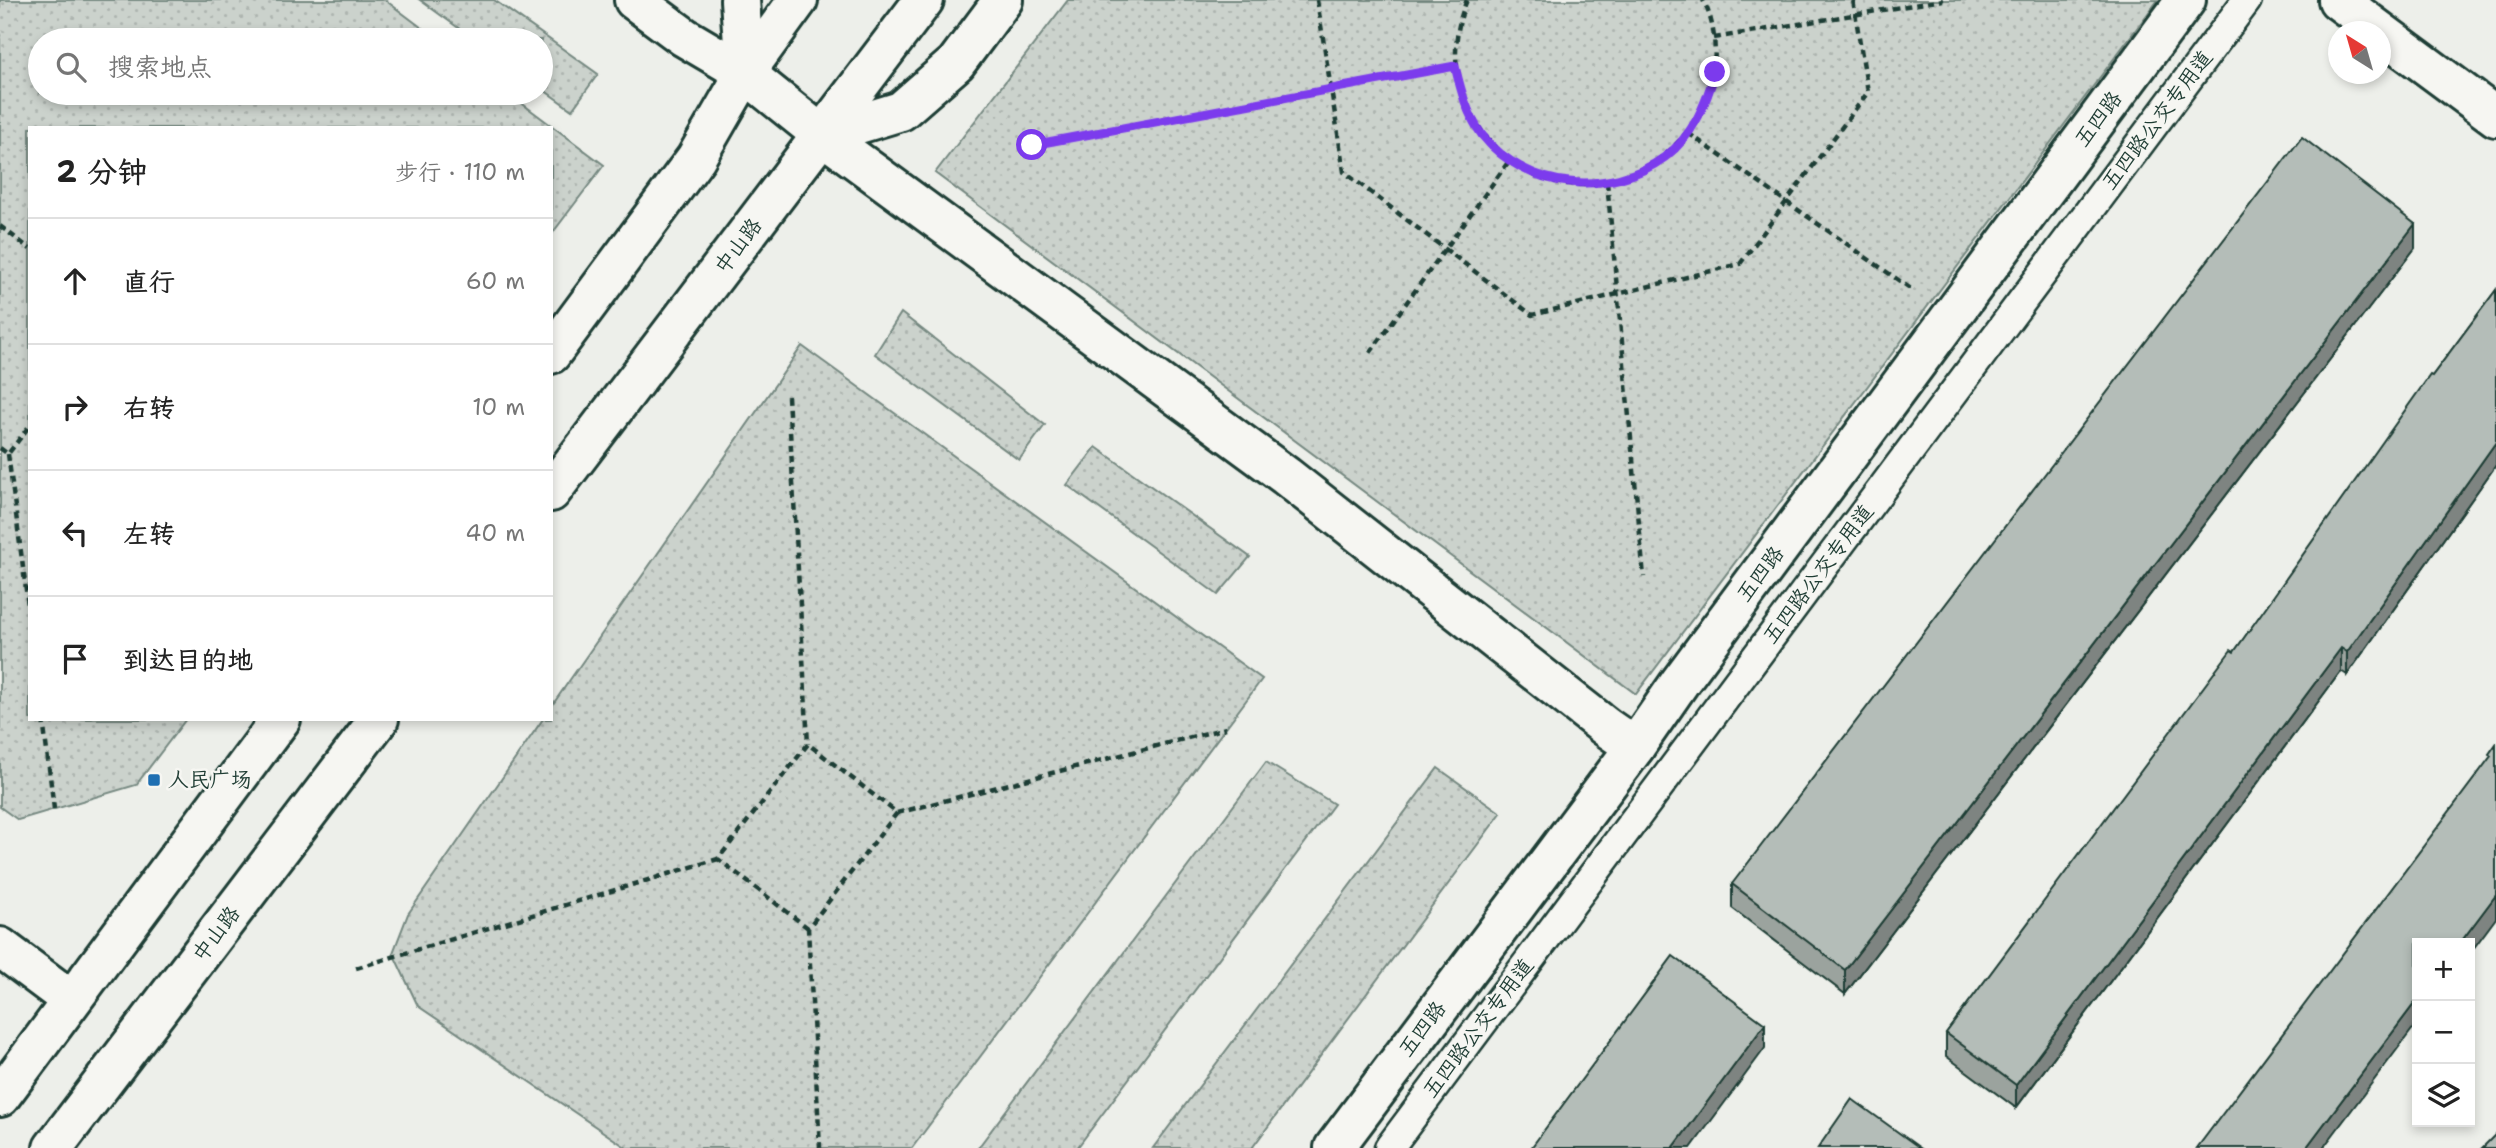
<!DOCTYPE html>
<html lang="zh">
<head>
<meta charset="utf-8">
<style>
	:root { --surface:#fff; --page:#f6f6f6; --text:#222; --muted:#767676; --line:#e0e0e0 }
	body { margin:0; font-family:"Shantell Sans","LXGW WenKai TC",sans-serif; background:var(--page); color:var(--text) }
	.controls { position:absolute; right:21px; bottom:21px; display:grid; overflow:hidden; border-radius:0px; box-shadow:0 4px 10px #0003 }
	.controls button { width:63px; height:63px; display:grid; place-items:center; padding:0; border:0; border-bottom:2px solid var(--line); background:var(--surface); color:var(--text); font:35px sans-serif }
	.compass { position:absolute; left:2328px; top:21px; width:63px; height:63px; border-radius:50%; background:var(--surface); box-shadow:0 4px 10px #0003; rotate:323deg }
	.stop { position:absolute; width:21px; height:21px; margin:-16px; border:5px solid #7c3aed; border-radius:50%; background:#fff }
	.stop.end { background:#7c3aed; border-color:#fff; box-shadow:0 2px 7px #0008 }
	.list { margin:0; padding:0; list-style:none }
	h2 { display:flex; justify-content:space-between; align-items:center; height:91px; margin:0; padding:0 28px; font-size:30px }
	h2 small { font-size:23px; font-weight:400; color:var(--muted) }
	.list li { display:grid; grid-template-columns:46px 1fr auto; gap:21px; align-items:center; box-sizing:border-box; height:126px; padding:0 28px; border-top:2px solid var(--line) }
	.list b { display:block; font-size:26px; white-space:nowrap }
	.list em { font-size:23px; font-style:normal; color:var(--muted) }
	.icon { flex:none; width:38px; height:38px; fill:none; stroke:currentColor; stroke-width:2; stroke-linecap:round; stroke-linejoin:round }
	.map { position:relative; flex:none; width:2496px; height:1148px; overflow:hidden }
	.search { position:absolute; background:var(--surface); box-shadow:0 4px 10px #0003; left:28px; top:28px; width:525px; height:77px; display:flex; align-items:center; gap:18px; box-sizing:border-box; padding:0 24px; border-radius:38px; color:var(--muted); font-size:26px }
	.panel { position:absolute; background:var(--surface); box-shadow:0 4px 10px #0003; left:28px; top:126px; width:525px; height:595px; border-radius:0px }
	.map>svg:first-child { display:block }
	.grass { fill:url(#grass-dots); stroke:#758880; stroke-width:2 }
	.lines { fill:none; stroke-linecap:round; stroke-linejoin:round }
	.lane-casing { stroke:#1f3d34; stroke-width:33 }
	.street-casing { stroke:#1f3d34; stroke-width:44 }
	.secondary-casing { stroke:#1f3d34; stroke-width:44 }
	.primary-casing { stroke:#1f3d34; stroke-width:44 }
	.path { stroke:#1f3d34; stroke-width:4.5; stroke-dasharray:7 5; stroke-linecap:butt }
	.lane { stroke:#f6f6f2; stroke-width:28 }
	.street { stroke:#f6f6f2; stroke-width:38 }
	.secondary { stroke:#f6f6f2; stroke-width:38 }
	.primary { stroke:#f6f6f2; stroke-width:38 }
	.wall { fill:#9ba39e; stroke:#1f3d34; stroke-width:2 }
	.shaded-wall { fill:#7e8481; stroke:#1f3d34; stroke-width:2 }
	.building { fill:#b4bdb8; stroke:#1f3d34; stroke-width:2 }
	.route { stroke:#7c3aed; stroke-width:9 }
	.poi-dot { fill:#1f6fb2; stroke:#f6f6f2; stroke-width:2.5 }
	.labels { text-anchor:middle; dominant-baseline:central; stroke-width:5; stroke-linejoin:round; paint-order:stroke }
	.street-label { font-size:21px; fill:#1f3d34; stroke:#f6f6f2 }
	.poi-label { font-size:21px; fill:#1f3d34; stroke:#f6f6f2; text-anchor:start }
</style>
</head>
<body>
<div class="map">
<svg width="2496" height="1148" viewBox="0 0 2496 1148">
	<defs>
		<pattern id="grass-dots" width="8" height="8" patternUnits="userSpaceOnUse" patternTransform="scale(1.75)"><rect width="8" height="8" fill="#cbd2cc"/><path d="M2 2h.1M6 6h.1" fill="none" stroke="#aeb5b0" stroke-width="1.8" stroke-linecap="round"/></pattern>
	</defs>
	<rect width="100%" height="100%" fill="#edefea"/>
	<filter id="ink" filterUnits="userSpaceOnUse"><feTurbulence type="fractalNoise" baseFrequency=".0143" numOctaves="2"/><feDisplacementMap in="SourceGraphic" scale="14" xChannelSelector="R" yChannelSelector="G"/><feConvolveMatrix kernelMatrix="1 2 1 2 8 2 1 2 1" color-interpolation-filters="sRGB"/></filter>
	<g filter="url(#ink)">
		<g class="grass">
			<polygon points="0,0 385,0 438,40 40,40 40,93 508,93 604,165 551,235 551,128 30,128 30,719 186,719 136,785 18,820 0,807"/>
			<polygon points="420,0 494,0 598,74 572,110 541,88 541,40 475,40"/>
			<polygon points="1068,0 2158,0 1636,694 935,173"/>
			<polygon points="901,313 1045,425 1019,460 875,354"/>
			<polygon points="802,346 1262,679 912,1148 627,1148 418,1006 393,953 408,914 543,719 551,719 551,707"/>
			<polygon points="1096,447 1250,557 1218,595 1067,485"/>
			<polygon points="1266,762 1334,804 1077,1148 978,1148"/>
			<polygon points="1438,768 1501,813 1252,1148 1153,1148"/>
		</g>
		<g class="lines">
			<g class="lane-casing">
				<polyline id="lane" points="1389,1148 2247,0"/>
			</g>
			<g class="street-casing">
				<g id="street">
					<polyline points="634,0 684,37 745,73 822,135 1286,476 1606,727 1635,747"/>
					<polyline points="0,947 71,1000"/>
				</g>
			</g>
			<g class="secondary-casing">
				<g id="secondary">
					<polyline points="2338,0 2496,117"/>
					<polyline points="1334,1148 1635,747 1680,682 2186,0"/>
				</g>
			</g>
			<g class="primary-casing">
				<g id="primary">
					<polyline points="740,0 745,73"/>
					<polyline points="822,135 901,111 956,63 1003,0"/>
					<polyline points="551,354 696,158 745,73 798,0"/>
					<polyline points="551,492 924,0"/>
					<polyline points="0,1097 281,719"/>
					<polyline points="53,1148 379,719"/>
				</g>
			</g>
			<g class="path">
				<polyline points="1317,0 1344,172 1532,315 1740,264 1868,92 1853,0"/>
				<path d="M1467,0c-43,101 47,212 154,178 21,-7 39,-16 54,-32 15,-15 28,-32 34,-53 8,-29 9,-65 -6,-93"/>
				<polyline points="1714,38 1943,0"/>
				<polyline points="1688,133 1914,291"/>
				<polyline points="1032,145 1455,66"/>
				<polyline points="1607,182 1644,577"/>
				<polyline points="0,226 30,249"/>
				<polyline points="1370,353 1509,161"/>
				<polyline points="788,396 808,744"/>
				<polyline points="0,448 8,454 30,425"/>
				<polyline points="8,454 30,620"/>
				<polyline points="43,719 54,809"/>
				<polyline points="897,813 1226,728"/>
				<polyline points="808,928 718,859 808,744 897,813 808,928 820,1148"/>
				<polyline points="356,968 718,859"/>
			</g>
			<use href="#lane" class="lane"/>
			<use href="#street" class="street"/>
			<use href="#secondary" class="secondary"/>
			<use href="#primary" class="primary"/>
		</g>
		<g class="wall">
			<polygon points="2415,248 1845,994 1732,908 1732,884"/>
			<polygon points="2496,290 2496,465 2347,675 2341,671 2016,1108 1946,1056 1946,1033 2234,652 2432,376"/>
		</g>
		<g class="shaded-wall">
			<polygon points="2415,224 2415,248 1845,994 1845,970"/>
			<polygon points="2496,442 2496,465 2347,675 2347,652"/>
			<polygon points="2341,648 2341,671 2016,1108 2016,1085"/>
			<polygon points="2496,895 2496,918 2470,953 2470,943 2460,943"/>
			<polygon points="2417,1000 2417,1023 2323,1148 2306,1148"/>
			<polygon points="1765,1024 1765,1048 1691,1148 1673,1148"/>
		</g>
		<g class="building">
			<polygon points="2302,137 2415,224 1845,970 1732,884"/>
			<polygon points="2496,290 2496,442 2347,652 2341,648 2016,1085 1946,1033 2231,650 2234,652 2430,375 2432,376"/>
			<polygon points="2496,744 2496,895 2460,943 2417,943 2417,1000 2306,1148 2197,1148 2491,756 2489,754"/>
			<polygon points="1673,956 1765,1024 1673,1148 1531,1148"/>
			<polygon points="1852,1099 1920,1148 1818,1148"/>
			<polygon points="2496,1134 2496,1148 2482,1148"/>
		</g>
	</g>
	<g class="lines" filter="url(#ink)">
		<path class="route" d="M1032,145l423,-79c6,25 12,48 27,69 44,55 127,63 183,22 28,-21 41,-53 50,-85"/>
	</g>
	<rect class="poi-dot" x="147" y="773" width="14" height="14" rx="3.5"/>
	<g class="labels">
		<g class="street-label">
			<text transform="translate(2098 119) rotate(-53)">五四路</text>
			<text transform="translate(2157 120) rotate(-53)">五四路公交专用道</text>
			<text transform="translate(738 246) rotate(-53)">中山路</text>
			<text transform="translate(1760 574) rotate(-53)">五四路</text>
			<text transform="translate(1818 574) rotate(-53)">五四路公交专用道</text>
			<text transform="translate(216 934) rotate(-53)">中山路</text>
			<text transform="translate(1478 1028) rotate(-53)">五四路公交专用道</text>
			<text transform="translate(1422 1029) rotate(-53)">五四路</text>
		</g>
		<g class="poi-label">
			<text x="168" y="780">人民广场</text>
		</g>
	</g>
</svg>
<div class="controls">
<button>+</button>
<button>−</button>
<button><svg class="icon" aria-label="layers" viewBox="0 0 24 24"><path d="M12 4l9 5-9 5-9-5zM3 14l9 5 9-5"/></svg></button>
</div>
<svg class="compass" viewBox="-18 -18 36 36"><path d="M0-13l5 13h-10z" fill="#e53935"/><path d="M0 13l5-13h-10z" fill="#767676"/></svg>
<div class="stop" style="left:1032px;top:145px"></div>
<div class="stop end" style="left:1715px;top:72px"></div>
<div class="search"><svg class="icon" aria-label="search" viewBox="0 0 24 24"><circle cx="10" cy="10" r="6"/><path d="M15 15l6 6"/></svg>搜索地点</div>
<section class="panel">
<h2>2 分钟<small>步行 · 110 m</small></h2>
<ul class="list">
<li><svg class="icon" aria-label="ahead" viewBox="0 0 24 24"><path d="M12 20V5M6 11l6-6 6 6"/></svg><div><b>直行</b></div><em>60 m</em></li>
<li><svg class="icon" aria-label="right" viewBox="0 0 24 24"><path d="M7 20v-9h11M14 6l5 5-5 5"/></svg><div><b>右转</b></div><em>10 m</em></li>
<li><svg class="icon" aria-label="left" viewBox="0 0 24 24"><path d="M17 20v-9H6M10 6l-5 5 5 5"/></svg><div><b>左转</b></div><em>40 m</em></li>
<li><svg class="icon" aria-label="arrive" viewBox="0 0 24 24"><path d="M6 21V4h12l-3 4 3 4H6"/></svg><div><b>到达目的地</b></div></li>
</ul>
</section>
</div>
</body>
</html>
